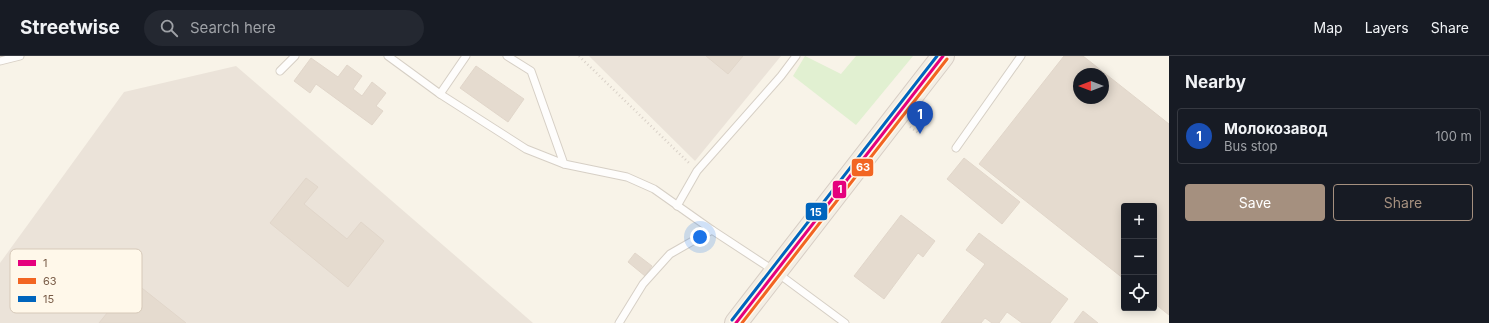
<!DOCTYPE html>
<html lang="en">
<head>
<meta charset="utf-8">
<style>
	:root { --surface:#171b24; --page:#242831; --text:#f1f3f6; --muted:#9ea1a6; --line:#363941; --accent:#a5907f }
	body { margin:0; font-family:Inter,sans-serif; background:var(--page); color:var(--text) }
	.controls { position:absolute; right:12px; bottom:12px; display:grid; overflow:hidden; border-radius:4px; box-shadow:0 2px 10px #0003 }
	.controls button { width:36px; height:36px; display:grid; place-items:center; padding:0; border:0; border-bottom:1px solid var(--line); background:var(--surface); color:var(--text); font:20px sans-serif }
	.compass { position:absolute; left:1073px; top:12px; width:36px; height:36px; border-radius:50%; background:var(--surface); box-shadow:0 2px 10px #0003; rotate:270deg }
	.you { position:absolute; left:700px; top:181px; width:14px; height:14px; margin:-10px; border:3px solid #fff; border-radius:50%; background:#1a73e8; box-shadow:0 0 0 6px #1a73e833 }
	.badge { display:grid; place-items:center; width:26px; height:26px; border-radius:50%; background:var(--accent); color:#fff; font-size:13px; font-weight:700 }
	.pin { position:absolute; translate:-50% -33px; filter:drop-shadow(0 1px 2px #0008) }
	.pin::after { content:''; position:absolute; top:21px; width:14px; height:12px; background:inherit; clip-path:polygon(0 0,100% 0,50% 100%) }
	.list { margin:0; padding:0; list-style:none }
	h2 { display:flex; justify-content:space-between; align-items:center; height:52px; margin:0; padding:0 16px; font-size:17px }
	h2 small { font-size:13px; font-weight:400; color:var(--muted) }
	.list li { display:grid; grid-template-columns:26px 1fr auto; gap:12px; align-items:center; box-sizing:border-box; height:56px; margin:0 8px 8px; padding:0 8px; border:1px solid var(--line); border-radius:4px }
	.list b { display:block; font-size:15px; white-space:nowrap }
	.list p { margin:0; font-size:13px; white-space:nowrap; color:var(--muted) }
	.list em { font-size:13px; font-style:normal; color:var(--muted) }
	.actions { display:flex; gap:8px; padding:12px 16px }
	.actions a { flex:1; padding:9px 0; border:1px solid var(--accent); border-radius:4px; text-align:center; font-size:14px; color:var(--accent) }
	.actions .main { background:var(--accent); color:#fff }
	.icon { flex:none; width:22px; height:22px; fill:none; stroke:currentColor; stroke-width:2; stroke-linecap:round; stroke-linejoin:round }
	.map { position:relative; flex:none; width:1169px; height:267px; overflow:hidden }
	header { display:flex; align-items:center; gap:24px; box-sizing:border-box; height:56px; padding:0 20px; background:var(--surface); border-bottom:1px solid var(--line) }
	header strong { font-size:19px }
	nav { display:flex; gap:22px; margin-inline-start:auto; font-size:14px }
	.search { width:280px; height:36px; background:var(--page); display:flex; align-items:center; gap:10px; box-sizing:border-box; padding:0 14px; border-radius:22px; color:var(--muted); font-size:15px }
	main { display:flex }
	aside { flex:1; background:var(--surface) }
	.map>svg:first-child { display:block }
	.industrial { fill:#ebe3d9 }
	.green { fill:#e1f0d1 }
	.building { fill:#e5dbcf; stroke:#e1d6ca; fill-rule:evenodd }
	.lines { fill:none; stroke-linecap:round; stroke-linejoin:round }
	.service-casing { stroke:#d6cfc5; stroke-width:9 }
	.primary-casing { stroke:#d7cdc4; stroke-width:24 }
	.path { stroke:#d9d1c8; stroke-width:2.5; stroke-dasharray:1 3; stroke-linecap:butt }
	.service { stroke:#fefdfc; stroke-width:7 }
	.primary { stroke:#f3eee4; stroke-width:22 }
	.bus-1-casing { stroke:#fff8ea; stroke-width:6 }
	.bus-2-casing { stroke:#fff8ea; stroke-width:6 }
	.bus-3-casing { stroke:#fff8ea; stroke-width:6 }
	.bus-1 { stroke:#e5007d; stroke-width:3 }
	.bus-2 { stroke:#f26522; stroke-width:3 }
	.bus-3 { stroke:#0065bd; stroke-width:3 }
	.key { fill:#fff8ea; stroke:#d6c9b9; stroke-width:1 }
	.key-label { font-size:11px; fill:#785b46 }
	.line-badge { stroke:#fff8ea; stroke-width:1.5 }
	.badge-label { font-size:11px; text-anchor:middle; font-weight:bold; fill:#fff }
</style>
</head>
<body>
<header>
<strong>Streetwise</strong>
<div class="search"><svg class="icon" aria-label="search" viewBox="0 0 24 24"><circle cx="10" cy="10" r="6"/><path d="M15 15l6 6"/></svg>Search here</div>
<nav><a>Map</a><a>Layers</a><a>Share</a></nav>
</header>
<main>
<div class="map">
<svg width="1169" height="267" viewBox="0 0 1169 267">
	<rect width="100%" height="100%" fill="#f8f3e8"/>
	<g class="industrial">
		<polygon points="589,0 781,0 695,105"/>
		<polygon points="236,10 533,267 0,267 0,207 124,36"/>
	</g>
	<polygon class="green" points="805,0 841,18 856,0 913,0 856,69 793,20"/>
	<g class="building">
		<polygon points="706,0 743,0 728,18"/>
		<path d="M1064,0h19l86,68v191l-15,-12v-97h-30v73l-145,-115zM1079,18h24v24h-24z"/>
		<polygon points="311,2 338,21 347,9 362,20 353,33 362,40 372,26 386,37 376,50 383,55 372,69 316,28 310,37 294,25"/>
		<polygon points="476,10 524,43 508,66 460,32"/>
		<polygon points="964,102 1020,146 1002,168 947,123"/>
		<polygon points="306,122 318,131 304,148 347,183 361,166 384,185 348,231 270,167"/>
		<polygon points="901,159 935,185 923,201 918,197 884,243 854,220"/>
		<polygon points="979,177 1068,243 1050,267 1022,267 1007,256 999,267 992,267 985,262 981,267 941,267 985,208 966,194"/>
		<polygon points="635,197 652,210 645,220 628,206"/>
		<polygon points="133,225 186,267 99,267"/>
		<polygon points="1083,255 1098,267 1074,267"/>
	</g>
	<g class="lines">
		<g class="service-casing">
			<g id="service">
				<polyline points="388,0 440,38 466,0"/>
				<polyline points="507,0 531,15 564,108 627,121 654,133 712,174"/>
				<polyline points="0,5 20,0"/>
				<polyline points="280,15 295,0"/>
				<polyline points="440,38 526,93 564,108"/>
				<polyline points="956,92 1021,0"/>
				<polyline points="677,150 697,115 781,20 796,0"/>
				<polyline points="619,267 643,228 670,198 712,174 776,216 845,267"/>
			</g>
		</g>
		<g class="primary-casing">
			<polyline id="primary" points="736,267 943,0"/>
		</g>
		<g class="path">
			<polyline points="579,0 689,107"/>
			<polyline points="910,71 920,78"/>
		</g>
		<use href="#service" class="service"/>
		<use href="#primary" class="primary"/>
		<g class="bus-1-casing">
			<polyline id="bus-1" points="736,267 943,0"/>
		</g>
		<g class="bus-2-casing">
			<polyline id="bus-2" points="742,267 947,3"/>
		</g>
		<g class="bus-3-casing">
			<polyline id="bus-3" points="732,264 937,0"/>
		</g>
		<use href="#bus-1" class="bus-1"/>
		<use href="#bus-2" class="bus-2"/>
		<use href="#bus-3" class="bus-3"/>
	</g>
	<rect x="10" y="193" width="132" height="64" rx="6" class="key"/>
	<rect x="18" y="204" width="18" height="6" fill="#e5007d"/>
	<rect x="18" y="222" width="18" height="6" fill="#f26522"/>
	<rect x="18" y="240" width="18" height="6" fill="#0065bd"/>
	<g class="key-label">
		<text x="43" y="211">1</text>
		<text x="43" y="229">63</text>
		<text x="43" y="247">15</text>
	</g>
	<g class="line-badge">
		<rect x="851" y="102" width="23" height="19" rx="4" fill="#f26522"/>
		<rect x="832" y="124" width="15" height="19" rx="4" fill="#e5007d"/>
		<rect x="805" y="146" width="23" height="19" rx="4" fill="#0065bd"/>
	</g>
	<g class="badge-label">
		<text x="863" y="115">63</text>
		<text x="840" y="137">1</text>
		<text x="816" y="160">15</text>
	</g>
</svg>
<div class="controls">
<button>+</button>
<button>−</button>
<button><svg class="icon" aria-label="locate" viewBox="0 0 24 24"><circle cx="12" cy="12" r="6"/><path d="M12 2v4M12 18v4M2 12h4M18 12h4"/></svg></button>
</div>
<svg class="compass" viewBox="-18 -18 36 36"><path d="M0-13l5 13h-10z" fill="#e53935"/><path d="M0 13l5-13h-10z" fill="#9ea1a6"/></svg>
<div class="you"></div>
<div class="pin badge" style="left:920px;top:78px;background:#1a4fb4">1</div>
</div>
<aside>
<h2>Nearby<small></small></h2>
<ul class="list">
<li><span class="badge" style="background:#1a4fb4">1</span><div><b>Молокозавод</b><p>Bus stop</p></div><em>100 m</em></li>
</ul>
<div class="actions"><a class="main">Save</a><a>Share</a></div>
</aside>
</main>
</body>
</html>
